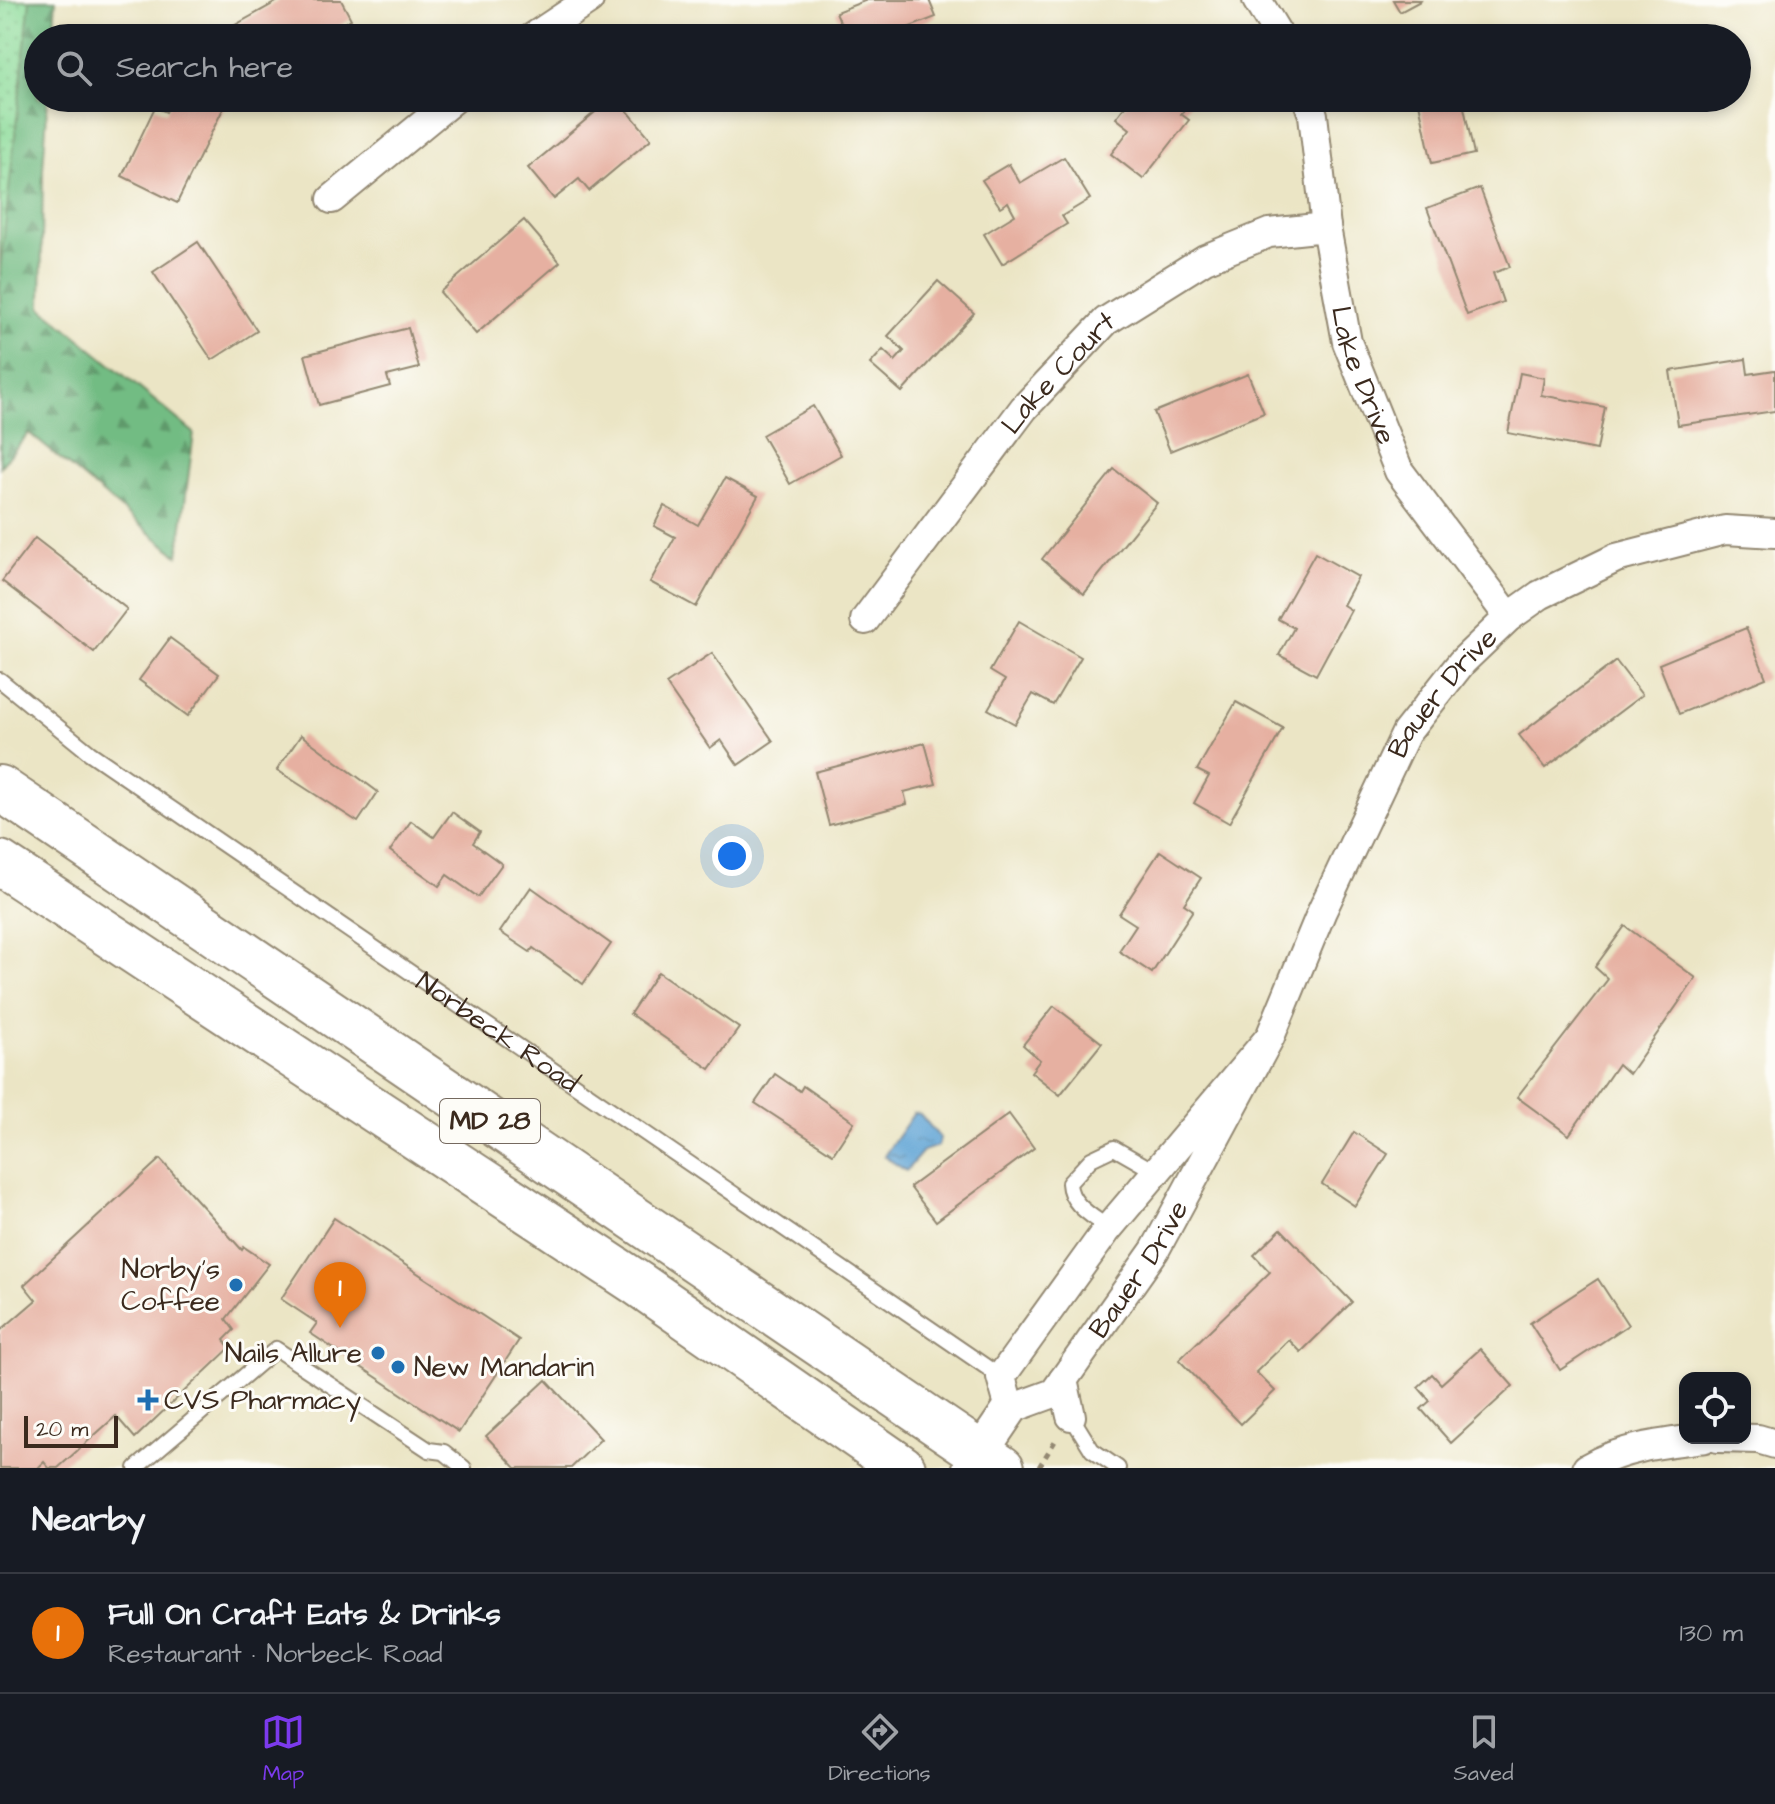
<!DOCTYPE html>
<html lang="en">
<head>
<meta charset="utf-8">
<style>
	:root { --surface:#171b24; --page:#242831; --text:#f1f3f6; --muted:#9ea1a6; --line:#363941; --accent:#7c3aed }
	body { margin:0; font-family:"Architects Daughter",sans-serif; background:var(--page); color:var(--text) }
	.controls { position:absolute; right:24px; bottom:24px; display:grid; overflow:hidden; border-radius:16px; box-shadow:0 4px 12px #0003 }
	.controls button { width:72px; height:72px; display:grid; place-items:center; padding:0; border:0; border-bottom:2px solid var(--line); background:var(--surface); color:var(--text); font:40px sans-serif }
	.scale { position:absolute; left:24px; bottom:20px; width:94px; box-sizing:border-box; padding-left:8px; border:4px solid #3b2a1e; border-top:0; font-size:22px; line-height:28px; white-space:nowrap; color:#3b2a1e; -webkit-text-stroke:6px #fdfcf7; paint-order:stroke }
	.you { position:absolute; left:732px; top:856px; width:28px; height:28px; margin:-20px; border:6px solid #fff; border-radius:50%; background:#1a73e8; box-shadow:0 0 0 12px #1a73e833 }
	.badge { display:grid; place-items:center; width:52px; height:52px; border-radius:50%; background:var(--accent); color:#fff; font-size:26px; font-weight:700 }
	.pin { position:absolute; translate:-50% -66px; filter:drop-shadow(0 2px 4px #0008) }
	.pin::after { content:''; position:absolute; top:42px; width:28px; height:24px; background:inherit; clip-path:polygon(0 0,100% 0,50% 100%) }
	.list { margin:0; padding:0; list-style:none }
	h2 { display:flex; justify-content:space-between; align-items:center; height:104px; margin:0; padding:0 32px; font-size:34px }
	h2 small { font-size:26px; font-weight:400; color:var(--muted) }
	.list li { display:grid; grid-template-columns:52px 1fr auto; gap:24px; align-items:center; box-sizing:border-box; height:120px; padding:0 32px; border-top:2px solid var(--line) }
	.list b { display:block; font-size:30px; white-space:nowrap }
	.list p { margin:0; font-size:26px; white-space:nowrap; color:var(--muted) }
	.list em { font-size:26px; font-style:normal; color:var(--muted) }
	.icon { flex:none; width:44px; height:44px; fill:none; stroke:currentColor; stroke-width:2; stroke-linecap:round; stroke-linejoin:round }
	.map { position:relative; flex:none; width:1775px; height:1468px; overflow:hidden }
	.search { position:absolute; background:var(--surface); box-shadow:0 4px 12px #0003; left:24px; right:24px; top:24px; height:88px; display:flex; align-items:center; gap:20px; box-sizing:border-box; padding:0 28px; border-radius:44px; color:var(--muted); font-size:30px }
	.sheet { height:224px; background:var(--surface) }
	nav { display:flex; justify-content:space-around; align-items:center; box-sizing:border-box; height:112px; border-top:2px solid var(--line); background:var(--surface); font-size:22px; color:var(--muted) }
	nav a { display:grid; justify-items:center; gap:4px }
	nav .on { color:var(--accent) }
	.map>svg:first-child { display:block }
	.forest { fill:url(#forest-firs); stroke:#567350; stroke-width:2 }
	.park { fill:url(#park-dots); stroke:#64835c; stroke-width:2 }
	.water { fill:url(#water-ripples); stroke:#4e677a; stroke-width:2 }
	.building { fill:#e6b0a1 }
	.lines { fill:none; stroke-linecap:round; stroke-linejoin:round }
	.service-casing { stroke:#938872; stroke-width:18 }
	.minor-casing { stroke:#938872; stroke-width:32 }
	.tertiary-casing { stroke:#938872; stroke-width:38 }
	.primary-casing { stroke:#938872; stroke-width:48 }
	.path { stroke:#938872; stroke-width:5; stroke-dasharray:6 6; stroke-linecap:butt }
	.service { stroke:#fff; stroke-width:14 }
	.minor { stroke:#fff; stroke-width:28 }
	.tertiary { stroke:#fff; stroke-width:34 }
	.primary { stroke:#fff; stroke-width:44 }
	.poi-dot { fill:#1f6fb2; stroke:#fdfcf7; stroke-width:3 }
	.labels { text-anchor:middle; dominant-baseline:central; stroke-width:6; stroke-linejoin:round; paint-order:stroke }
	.shield { fill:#fdfcf7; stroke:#75695f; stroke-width:2 }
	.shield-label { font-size:26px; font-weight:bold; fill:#3b2a1e }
	.street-label { font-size:28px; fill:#3b2a1e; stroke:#fdfcf7 }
	.poi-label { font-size:28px; fill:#3b2a1e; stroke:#fdfcf7; text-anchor:end }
</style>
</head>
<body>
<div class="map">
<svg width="1775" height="1468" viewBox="0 0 1775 1468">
	<defs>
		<pattern id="forest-firs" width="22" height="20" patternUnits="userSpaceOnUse" patternTransform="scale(2)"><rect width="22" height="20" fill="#72bc83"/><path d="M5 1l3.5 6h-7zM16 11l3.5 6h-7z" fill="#5f996b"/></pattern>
		<pattern id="park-dots" width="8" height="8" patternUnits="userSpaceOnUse" patternTransform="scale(2)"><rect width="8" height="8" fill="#8edc9b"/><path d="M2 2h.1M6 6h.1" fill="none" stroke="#7bbd85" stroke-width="1.8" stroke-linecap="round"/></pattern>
		<pattern id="water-ripples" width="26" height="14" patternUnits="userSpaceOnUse" patternTransform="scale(2)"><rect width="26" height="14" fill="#60a4d5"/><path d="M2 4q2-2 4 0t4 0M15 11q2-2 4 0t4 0" fill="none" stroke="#5086ac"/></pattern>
	</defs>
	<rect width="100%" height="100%" fill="#fdfcf7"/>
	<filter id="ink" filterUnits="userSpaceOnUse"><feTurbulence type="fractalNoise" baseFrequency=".0125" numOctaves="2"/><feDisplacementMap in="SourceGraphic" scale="16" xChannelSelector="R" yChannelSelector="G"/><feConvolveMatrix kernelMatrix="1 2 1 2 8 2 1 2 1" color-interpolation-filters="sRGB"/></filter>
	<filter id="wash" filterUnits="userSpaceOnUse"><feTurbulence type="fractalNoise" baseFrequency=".006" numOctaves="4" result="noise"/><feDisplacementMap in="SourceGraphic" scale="32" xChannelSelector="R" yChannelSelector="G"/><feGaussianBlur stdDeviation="1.8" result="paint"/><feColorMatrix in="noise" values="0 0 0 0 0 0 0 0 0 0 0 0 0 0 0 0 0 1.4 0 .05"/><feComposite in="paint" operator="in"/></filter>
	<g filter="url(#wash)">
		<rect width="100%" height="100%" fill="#ebe5c5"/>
		<polygon class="forest" points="0,0 56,0 53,38 38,38 38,98 48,98 43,169 41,307 194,433 178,556 29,433 0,467"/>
		<polygon class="park" points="0,0 30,0 0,271"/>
		<polygon class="water" points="914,1113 920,1114 940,1138 938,1146 923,1151 906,1171 884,1156"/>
		<g id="blocks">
			<g class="building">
				<polygon points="280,0 341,0 351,19 318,38 234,38 228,29"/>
				<polygon points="867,0 929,0 936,17 882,38 847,38 836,12"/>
				<polygon points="1393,0 1422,0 1400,12"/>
				<polygon points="173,98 211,98 225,105 177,203 122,176 155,107 166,112"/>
				<polygon points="612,98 617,98 651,139 589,191 579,179 554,199 528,168"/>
				<polygon points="1131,98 1194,98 1181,114 1189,120 1143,179 1111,154 1130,129 1116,118"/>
				<polygon points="1418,98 1462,98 1474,154 1432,163"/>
				<polygon points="1064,157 1090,199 1062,216 1067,224 1002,264 984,234 1015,215 1008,202 1000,207 982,180 1009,164 1020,183"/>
				<polygon points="1480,188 1510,267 1493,273 1503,302 1467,315 1427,208"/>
				<polygon points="524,220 560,262 476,334 440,292"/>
				<polygon points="198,242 257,331 212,360 153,272"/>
				<polygon points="938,281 974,313 902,392 870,364 883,350 895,361 904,351 888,336"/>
				<polygon points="408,328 419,368 387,376 390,386 319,405 305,355"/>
				<polygon points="1746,359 1748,374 1775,370 1775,411 1678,425 1670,371"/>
				<polygon points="1520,373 1544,378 1541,395 1605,407 1597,450 1508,433"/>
				<polygon points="1248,374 1264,413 1170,451 1154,412"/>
				<polygon points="813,406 841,455 790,484 762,435"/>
				<polygon points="1114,469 1157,503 1084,594 1042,559"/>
				<polygon points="725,478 758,496 696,607 650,582 675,537 654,526 664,506 698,525"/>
				<polygon points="35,538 127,609 94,652 2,581"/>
				<polygon points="1315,553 1358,577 1343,605 1351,610 1316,675 1279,655 1294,628 1278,619"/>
				<polygon points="1019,621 1081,657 1053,705 1033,694 1015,724 988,709 1005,680 990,671"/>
				<polygon points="1746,628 1766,678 1679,714 1659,664"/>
				<polygon points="170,638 219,674 188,716 139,680"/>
				<polygon points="712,653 773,741 738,765 721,740 710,748 666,684"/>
				<polygon points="1616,661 1642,695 1545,768 1519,735"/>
				<polygon points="1236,702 1283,728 1229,823 1194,803 1209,776 1197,770"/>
				<polygon points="301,735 378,792 358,822 277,770"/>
				<polygon points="925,743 936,784 904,792 907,804 829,825 815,772"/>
				<polygon points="452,812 480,832 473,843 502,864 478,897 447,875 439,886 390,851 411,821 434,837"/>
				<polygon points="1160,851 1201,878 1184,904 1193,910 1152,973 1119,951 1136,925 1119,914"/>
				<polygon points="531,887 611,944 583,984 533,948 530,952 500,932"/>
				<polygon points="1625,926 1696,978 1629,1074 1618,1064 1569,1135 1517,1097 1608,979 1595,967"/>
				<polygon points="658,972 739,1028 710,1069 630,1014"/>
				<polygon points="1054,1006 1102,1043 1060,1095 1031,1072 1040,1060 1023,1045"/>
				<polygon points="775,1074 800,1091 803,1086 854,1122 833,1154 755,1103"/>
				<polygon points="1009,1114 1034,1148 936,1221 910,1187"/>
				<polygon points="1354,1132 1388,1154 1355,1206 1322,1184"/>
				<polygon points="160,1159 242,1250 244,1247 269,1264 226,1319 234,1330 224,1340 230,1348 135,1438 116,1416 58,1468 49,1468 44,1462 38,1468 0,1468 0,1331 36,1300 24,1285"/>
				<polygon points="334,1218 519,1340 459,1432 310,1333 317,1323 281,1299"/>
				<polygon points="1281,1229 1352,1302 1301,1352 1289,1340 1256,1372 1275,1391 1241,1424 1179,1360 1270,1272 1254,1255"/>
				<polygon points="1598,1279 1628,1325 1560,1370 1530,1323"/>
				<polygon points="1480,1349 1513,1386 1451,1443 1421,1409 1430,1401 1418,1387 1432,1374 1441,1384"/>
				<polygon points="546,1380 601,1439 571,1468 516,1468 486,1436"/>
			</g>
		</g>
	</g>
	<g filter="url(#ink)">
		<use href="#blocks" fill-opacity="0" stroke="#938872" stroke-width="2"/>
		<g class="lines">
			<g class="service-casing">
				<g id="service">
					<path id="s1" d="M0,680l90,73 911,624"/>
					<path d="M1108,1228c-15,-12 -38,-23 -39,-45l22,-24 23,-11 42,24"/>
					<polyline points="1071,1416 1092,1450 1118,1468"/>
					<polyline points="136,1468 276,1349 429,1450 444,1452 464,1468"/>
				</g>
			</g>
			<g class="minor-casing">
				<g id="minor">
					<polyline points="1257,0 1280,38"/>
					<polyline points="532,38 589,0"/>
					<path id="s2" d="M1307,98l6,17 13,112 21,115 52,129 110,146"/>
					<polyline points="332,199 455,98"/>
					<path id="s3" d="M865,620l159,-212 82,-87 99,-62 64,-26 57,-6"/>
					<path id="s4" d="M1270,1037l-164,194 -105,146 9,32 44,-16 101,-143 115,-213 52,-126 84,-178 56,-71 47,-45 31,-22 76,-37 109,-28 50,3"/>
					<polyline points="1063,1380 1071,1416"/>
					<polyline points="1718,1438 1758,1439 1775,1444"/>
					<path d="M1587,1468c36,-21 78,-25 118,-30"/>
				</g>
			</g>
			<g class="tertiary-casing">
				<polyline id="tertiary" points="970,1468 1010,1409"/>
			</g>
			<g class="primary-casing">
				<g id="primary">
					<polyline points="0,788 1002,1468"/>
					<polyline points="0,863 637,1283 903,1468"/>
				</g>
			</g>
			<polyline class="path" points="1039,1467 1057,1438"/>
			<use href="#service" class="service"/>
			<use href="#minor" class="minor"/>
			<use href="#tertiary" class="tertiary"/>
			<use href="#primary" class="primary"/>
		</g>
	</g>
	<g class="poi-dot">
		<circle cx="236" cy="1285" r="8"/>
		<circle cx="378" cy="1353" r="8"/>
		<circle cx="398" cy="1367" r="8"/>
		<path d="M144 1388h8v8h8v8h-8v8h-8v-8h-8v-8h8z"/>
	</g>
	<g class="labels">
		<rect class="shield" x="440" y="1099" width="100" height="44" rx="6"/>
		<g class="shield-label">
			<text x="490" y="1121">MD 28</text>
		</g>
		<g class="street-label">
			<text stroke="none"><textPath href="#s2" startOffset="284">Lake Drive</textPath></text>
			<text stroke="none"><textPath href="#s3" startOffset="314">Lake Court</textPath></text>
			<text stroke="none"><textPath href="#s4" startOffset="1318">Bauer Drive</textPath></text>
			<text stroke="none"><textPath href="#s1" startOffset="610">Norbeck Road</textPath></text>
			<text stroke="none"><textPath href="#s4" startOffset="664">Bauer Drive</textPath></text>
		</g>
		<g class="poi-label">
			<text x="220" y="1269">Norby's<tspan x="220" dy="32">Coffee</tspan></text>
			<text x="362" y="1353">Nails Allure</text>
			<text x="414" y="1367" text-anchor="start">New Mandarin</text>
			<text x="164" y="1400" text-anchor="start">CVS Pharmacy</text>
		</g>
	</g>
</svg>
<div class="controls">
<button><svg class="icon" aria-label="locate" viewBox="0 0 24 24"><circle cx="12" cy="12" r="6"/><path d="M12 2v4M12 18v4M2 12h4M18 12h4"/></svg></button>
</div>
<div class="scale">20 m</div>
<div class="you"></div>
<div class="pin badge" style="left:340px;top:1328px;background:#e8710a">1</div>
<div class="search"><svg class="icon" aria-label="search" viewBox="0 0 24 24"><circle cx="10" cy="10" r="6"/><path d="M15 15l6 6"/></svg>Search here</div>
</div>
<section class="sheet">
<h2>Nearby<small></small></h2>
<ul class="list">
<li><span class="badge" style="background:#e8710a">1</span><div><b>Full On Craft Eats &amp; Drinks</b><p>Restaurant · Norbeck Road</p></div><em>130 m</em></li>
</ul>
</section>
<nav>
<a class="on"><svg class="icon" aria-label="map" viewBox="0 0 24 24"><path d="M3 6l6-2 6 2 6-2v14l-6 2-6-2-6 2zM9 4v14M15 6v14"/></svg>Map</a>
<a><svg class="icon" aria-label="directions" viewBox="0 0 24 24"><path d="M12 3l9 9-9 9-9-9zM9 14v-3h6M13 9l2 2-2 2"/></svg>Directions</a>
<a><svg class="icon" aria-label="saved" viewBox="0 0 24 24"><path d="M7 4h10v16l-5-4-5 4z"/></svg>Saved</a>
</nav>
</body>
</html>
